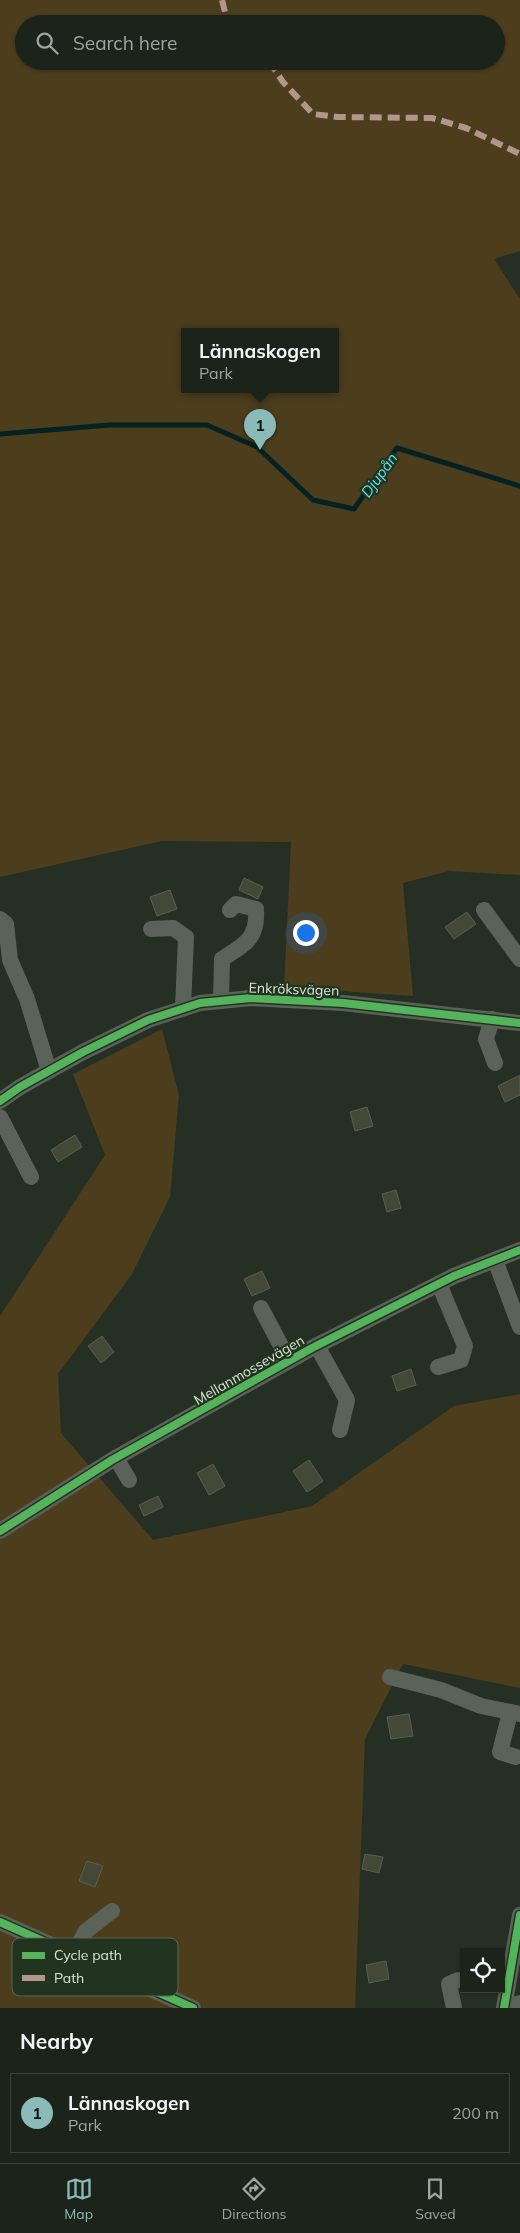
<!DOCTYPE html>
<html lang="en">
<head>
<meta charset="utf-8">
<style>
	:root { --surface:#1c231b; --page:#292f28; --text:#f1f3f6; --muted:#a0a4a3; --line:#3a403a; --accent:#8bbbb9 }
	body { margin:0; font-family:Mulish,sans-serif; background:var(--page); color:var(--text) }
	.controls { position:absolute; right:15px; bottom:15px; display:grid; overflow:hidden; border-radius:0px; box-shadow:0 1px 4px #0004 }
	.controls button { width:45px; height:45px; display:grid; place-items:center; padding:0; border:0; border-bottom:1px solid var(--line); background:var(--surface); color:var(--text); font:25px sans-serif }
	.you { position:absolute; left:305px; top:932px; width:18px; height:18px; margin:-12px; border:4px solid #fff; border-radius:50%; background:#1a73e8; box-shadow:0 0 0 8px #1a73e833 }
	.badge { display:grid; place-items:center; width:32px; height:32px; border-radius:50%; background:var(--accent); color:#111; font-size:16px; font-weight:700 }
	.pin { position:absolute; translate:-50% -41px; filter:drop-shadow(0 1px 2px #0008) }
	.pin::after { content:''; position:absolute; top:26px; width:18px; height:15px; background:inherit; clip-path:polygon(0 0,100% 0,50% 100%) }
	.popup { position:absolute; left:181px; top:328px; width:158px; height:65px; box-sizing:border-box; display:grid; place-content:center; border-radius:0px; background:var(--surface); filter:drop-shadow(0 1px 4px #0005); font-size:16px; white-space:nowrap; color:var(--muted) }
	.popup b { font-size:19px; color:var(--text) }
	.popup::after { content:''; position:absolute; left:50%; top:100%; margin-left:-10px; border:10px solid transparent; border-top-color:var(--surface) }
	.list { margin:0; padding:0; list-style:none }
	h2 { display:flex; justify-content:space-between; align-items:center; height:65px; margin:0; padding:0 20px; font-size:21px }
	h2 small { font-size:16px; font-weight:400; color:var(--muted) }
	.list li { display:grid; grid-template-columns:32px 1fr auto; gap:15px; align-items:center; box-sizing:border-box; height:80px; margin:0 10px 10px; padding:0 10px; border:1px solid var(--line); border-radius:0px }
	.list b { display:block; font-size:19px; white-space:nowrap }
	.list p { margin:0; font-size:16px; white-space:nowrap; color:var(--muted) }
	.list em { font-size:16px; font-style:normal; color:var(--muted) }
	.icon { flex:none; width:28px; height:28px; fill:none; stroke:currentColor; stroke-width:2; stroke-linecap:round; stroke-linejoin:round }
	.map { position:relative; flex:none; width:520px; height:2008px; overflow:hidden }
	.search { position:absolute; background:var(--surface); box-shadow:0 1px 4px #0004; left:15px; right:15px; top:15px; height:55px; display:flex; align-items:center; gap:12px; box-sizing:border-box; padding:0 18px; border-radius:28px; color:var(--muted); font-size:19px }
	.sheet { height:155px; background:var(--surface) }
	nav { display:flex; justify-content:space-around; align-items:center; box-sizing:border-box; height:70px; border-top:1px solid var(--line); background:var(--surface); font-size:14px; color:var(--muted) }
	nav a { display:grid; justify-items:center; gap:2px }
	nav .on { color:var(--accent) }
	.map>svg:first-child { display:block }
	.green { fill:#4c3d1d; fill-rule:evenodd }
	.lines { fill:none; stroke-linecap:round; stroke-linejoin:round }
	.stream { stroke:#052122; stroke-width:5 }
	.building { fill:#444937; stroke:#5a5e53 }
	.minor { stroke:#5b625a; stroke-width:16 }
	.quiet { stroke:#b2968c; stroke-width:6; stroke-dasharray:12 6; stroke-linecap:butt }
	.cycleway-casing { stroke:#22341f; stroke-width:11 }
	.cycleway { stroke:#56b35d; stroke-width:8 }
	.labels { text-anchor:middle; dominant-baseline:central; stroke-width:4.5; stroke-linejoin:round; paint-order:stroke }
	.street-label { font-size:14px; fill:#d9e4d6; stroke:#22341f }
	.water-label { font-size:15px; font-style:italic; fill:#5be5ef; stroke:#22341f }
	.key { fill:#22341f; stroke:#596956; stroke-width:1 }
	.key-label { font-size:14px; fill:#d9e4d6 }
</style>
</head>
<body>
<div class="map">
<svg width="520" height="2008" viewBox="0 0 520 2008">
	<rect width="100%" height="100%" fill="#262f24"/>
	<g class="green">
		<path d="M0,0h520v251l-26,8 26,40v576l-71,-4 -46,12 10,113 -129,-9 7,-145 -129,-1 -162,36zM24,24h472v37h-472zM185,331h150v58h-150z"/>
		<polygon points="162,1029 179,1095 170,1197 132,1274 58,1374 61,1433 153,1540 312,1506 454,1406 520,1394 520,1688 403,1664 365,1739 355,2008 0,2008 0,1316 105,1155 73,1074"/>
	</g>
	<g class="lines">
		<polyline class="stream" points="0,434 109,425 207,425 257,447 313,500 354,509 397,448 520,486"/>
	</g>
	<g class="building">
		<polygon points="244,878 263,887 258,899 239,890"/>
		<polygon points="170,890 177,909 157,916 150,897"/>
		<polygon points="467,912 476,924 454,939 445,927"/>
		<polygon points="520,1075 520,1095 505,1102 498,1086"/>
		<polygon points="367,1107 373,1126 355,1131 350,1112"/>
		<polygon points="75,1135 82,1147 58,1162 51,1150"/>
		<polygon points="396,1190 401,1208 387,1212 382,1194"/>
		<polygon points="262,1271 270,1288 252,1296 244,1279"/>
		<polygon points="102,1336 114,1352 101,1363 88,1346"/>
		<polygon points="411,1369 416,1385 397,1391 392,1376"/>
		<polygon points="309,1460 323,1481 307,1492 293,1471"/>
		<polygon points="213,1464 225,1486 209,1495 197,1473"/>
		<polygon points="158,1496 163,1507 144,1516 139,1505"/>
		<polygon points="409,1714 413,1736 391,1739 387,1717"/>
		<polygon points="365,1854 383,1857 379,1873 362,1869"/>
		<polygon points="87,1861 103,1866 95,1887 79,1881"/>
		<polygon points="386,1961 389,1979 369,1983 366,1965"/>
	</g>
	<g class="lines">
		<g class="minor">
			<polyline points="484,910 520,959"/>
			<polyline points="0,919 6,924 10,960 27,999 49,1071"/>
			<polyline points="151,929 173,928 186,937 183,1008"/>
			<path d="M221,1001l1,-42c23,-15 36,-20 34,-50l-20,-5 -6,6"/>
			<polyline points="492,1019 486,1039 495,1063"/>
			<polyline points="0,1101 20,1087 83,1052 148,1020 200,1003 251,998 343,1003 520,1023"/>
			<polyline points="0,1117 31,1177"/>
			<polyline points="495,1260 520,1327"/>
			<polyline points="261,1308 289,1361"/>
			<polyline points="317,1346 347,1400 340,1430"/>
			<polyline points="438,1367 461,1360 465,1346 439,1284"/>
			<polyline points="116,1458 129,1480"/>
			<polyline points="0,1531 112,1460 312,1348 454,1276 520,1250"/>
			<polyline points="390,1677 441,1690 481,1706 520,1714"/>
			<polyline points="510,1713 500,1752 516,1757"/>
			<polyline points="0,1922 193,2008"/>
			<polyline points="73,1955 86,1931 112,1911"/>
			<polyline points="454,2008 449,1984 458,1980"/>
			<polyline points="504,2008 520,1915"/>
			<polyline points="508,2008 520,2003"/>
		</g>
		<g class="quiet">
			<polyline points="222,0 228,24"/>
			<polyline points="269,61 283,82 313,114 337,117 432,118 466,128 520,154"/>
		</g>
		<g class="cycleway-casing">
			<g id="cycleway">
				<polyline points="0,1101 20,1087 83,1052 148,1020 200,1003 251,998 343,1003 520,1023"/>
				<polyline points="0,1531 112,1460 312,1348 454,1276 520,1250"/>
				<polyline points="0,1922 193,2008"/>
				<polyline points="504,2008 520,1915"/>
			</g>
		</g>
		<use href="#cycleway" class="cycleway"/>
	</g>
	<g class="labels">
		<g class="street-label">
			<text transform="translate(294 989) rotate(2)">Enkröksvägen</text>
			<text transform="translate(249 1370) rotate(-30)">Mellanmossevägen</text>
		</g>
		<g class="water-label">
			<text transform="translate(379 475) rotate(-54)">Djupån</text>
		</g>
	</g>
	<rect x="12" y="1938" width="166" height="58" rx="8" class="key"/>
	<rect x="22" y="1952" width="23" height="7" fill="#56b35d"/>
	<rect x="22" y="1975" width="23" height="6" fill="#b2968c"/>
	<g class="key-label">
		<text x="54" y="1960">Cycle path</text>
		<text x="54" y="1983">Path</text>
	</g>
</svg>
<div class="controls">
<button><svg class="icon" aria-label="locate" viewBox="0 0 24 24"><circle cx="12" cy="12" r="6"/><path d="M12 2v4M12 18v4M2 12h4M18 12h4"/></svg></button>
</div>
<div class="you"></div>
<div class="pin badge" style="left:260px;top:450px">1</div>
<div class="popup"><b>Lännaskogen</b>Park</div>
<div class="search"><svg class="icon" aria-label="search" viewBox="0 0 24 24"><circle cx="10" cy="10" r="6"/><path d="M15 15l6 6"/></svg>Search here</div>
</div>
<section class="sheet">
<h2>Nearby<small></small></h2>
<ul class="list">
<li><span class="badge">1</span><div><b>Lännaskogen</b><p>Park</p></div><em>200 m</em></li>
</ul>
</section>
<nav>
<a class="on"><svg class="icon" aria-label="map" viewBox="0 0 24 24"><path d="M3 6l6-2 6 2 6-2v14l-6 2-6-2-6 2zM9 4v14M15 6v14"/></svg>Map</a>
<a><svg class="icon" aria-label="directions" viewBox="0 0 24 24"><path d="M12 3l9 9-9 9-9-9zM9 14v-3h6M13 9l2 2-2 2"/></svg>Directions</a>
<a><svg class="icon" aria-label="saved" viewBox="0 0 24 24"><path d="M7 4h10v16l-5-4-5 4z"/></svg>Saved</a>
</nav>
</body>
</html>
